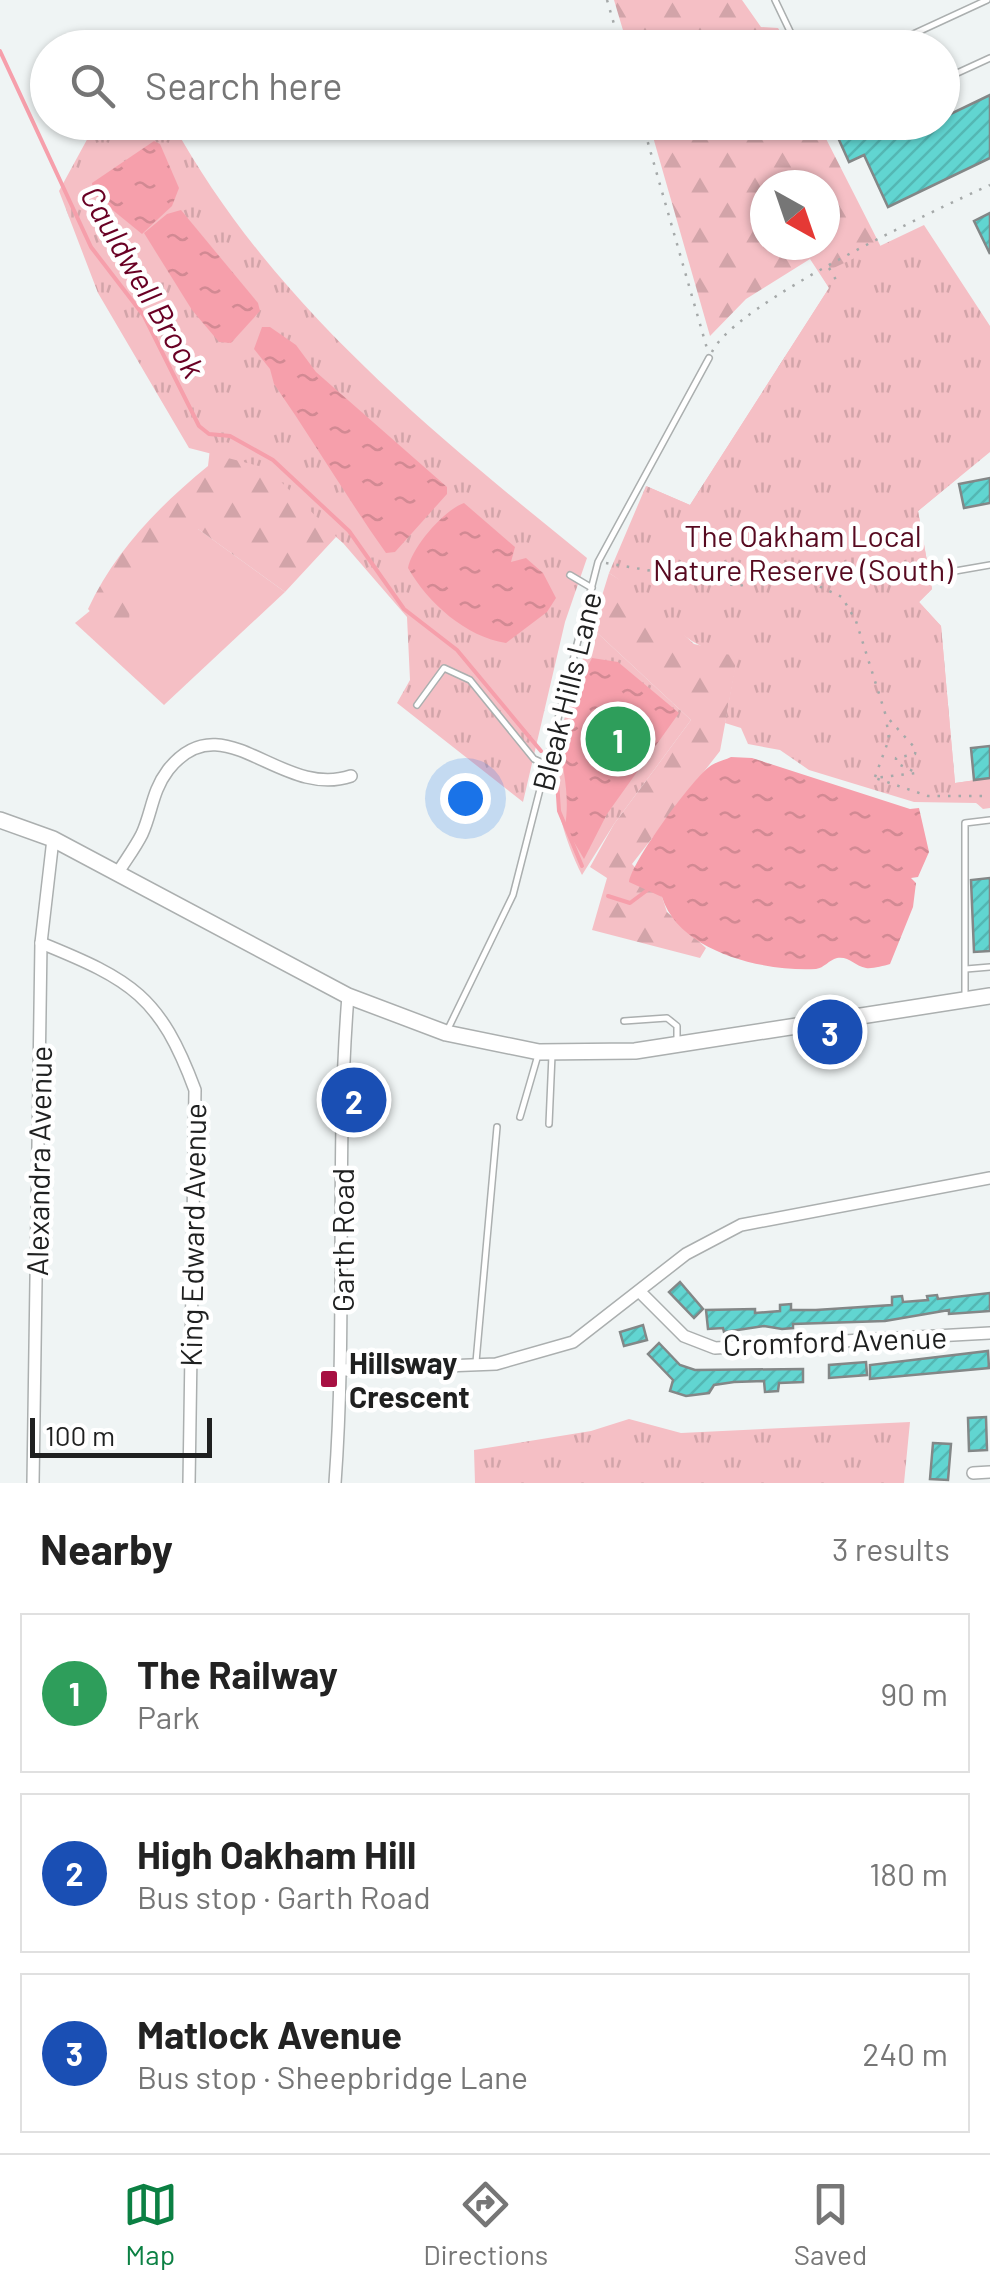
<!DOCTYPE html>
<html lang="en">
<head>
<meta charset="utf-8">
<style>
	:root { --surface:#fff; --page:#f2f2f2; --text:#222; --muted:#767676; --line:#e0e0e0; --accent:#0b8043 }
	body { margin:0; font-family:Barlow,sans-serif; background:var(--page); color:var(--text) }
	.compass { position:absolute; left:750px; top:170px; width:90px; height:90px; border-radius:50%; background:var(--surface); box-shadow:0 2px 8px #0004; rotate:140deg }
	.scale { position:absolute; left:30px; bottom:25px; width:182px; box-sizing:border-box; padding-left:10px; border:5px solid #1f2020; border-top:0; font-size:28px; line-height:35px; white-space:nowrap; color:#1f2020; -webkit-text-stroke:8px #fff; paint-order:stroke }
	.you { position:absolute; left:465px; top:798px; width:35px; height:35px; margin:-25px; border:8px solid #fff; border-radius:50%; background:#1a73e8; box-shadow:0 0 0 15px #1a73e833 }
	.badge { display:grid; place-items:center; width:65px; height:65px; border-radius:50%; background:var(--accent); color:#fff; font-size:32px; font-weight:700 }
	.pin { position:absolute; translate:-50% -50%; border:5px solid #fff; box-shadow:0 2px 10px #0006 }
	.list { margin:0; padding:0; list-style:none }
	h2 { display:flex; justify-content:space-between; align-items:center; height:130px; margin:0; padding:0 40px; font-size:42px }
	h2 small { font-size:32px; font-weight:400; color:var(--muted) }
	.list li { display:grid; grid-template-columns:65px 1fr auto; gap:30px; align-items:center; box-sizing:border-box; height:160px; margin:0 20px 20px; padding:0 20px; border:2px solid var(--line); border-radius:0px }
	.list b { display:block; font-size:38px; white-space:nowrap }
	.list p { margin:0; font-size:32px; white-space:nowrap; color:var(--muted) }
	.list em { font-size:32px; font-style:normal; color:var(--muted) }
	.icon { flex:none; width:55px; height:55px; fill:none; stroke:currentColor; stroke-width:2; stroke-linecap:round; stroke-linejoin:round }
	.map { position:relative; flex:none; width:990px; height:1483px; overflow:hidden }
	.search { position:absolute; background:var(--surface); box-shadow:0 2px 8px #0004; left:30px; right:30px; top:30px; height:110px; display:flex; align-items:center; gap:25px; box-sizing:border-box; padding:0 35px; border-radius:55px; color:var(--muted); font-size:38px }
	.sheet { height:670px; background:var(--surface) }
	nav { display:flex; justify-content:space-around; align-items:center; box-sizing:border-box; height:140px; border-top:2px solid var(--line); background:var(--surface); font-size:28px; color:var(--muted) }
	nav a { display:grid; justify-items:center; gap:5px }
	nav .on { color:var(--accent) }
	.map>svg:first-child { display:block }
	.grass { fill:#f5bfc5 }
	.forest { fill:url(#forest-firs); fill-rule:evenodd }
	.park { fill:url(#park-tufts) }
	.water { fill:url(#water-ripples) }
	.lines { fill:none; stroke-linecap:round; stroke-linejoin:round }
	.stream { stroke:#f69fab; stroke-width:4 }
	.building { fill:url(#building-hatch); stroke:#838787; stroke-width:2.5 }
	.lane-casing { stroke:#abafaf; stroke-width:8 }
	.street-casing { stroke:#abafaf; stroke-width:14 }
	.secondary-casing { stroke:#abafaf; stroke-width:18 }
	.path { stroke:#a5a9a9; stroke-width:2.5; stroke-dasharray:2.5 8; stroke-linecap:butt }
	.lane { stroke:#fff; stroke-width:5 }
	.street { stroke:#fff; stroke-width:11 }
	.secondary { stroke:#fff; stroke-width:15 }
	.poi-dot { fill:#a71042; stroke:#fff; stroke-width:4 }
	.labels { text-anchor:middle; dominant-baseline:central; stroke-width:9; stroke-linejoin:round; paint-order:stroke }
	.park-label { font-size:30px; fill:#570a20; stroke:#fff }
	.street-label { font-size:30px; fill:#1f2020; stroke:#fff }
	.poi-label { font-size:30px; font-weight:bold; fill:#1f2020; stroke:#fff; text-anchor:start }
	.water-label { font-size:32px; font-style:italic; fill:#690024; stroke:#fff }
</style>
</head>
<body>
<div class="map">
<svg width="990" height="1483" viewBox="0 0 990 1483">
	<defs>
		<pattern id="forest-firs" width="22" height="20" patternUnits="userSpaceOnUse" patternTransform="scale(2.5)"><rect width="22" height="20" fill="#f5bfc5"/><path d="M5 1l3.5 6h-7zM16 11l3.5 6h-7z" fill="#d2a4a9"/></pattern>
		<pattern id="park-tufts" width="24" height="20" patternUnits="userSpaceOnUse" patternTransform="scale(2.5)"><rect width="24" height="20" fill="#f5bfc5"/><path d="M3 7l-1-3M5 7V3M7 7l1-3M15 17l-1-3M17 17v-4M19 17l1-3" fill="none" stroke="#d2a4a9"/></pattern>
		<pattern id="water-ripples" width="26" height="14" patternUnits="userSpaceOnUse" patternTransform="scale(2.5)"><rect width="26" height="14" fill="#f69fab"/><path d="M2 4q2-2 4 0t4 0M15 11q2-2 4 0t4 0" fill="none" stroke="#d28993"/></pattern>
		<pattern id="building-hatch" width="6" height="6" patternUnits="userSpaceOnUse" patternTransform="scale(2.5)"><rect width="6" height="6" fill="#61d5d1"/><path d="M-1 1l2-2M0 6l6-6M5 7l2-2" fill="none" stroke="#54b7b3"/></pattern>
	</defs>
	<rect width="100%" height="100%" fill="#eff4f4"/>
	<polygon class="grass" points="194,526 285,592 164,705 75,623"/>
	<g class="forest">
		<polygon points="614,0 742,0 761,27 778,28 790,47 628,47"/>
		<path d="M649,123h169l62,122 79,232 -41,34 14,78 -13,13 22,24 14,157 35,-5v30l-7,1 -28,-25 -242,-251 -67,-47 44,19 139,-217 -19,-29 -64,40 -36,37zM765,185h60v60h-60z"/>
		<path d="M283,412l60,131 -7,-6 -51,55 -87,-63 -67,62 -2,30 -11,23 -30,-35c27,-58 71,-103 120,-143l3,-26z"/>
		<polygon points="609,573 636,590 694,644 738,654 720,751 632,864 662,897 667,912 706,948 700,958 592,930 607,878 590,867 614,824 691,720 592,628"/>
	</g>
	<g class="park">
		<path d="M96,123l77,1c97,178 260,309 414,434l-22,64 -42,180 -126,-99 13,-23 -3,-63 -64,-74 -76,-75 -78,-20 -91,-155 -39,-102z"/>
		<path d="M924,225l66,101v126l-72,59 14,78 -13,13 22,24 14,157 35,-5v30l-14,-5 -62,-1 -105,-32 -29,-20 -32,-6 -7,-16 -16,-5 12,-68c-51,1 -86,-56 -128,-82l37,-87 44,19 139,-217 -8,-14z"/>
		<path d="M592,628l99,92 -77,104 -32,51c-49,-100 -19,-147 10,-247z"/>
		<polygon points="629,1419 681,1433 910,1422 904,1483 475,1483 474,1450 591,1431"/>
	</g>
	<g class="water">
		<polygon points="154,141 160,144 179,188 172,206 142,234 93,194 92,183"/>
		<polygon points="181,210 258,303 260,311 231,343 219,342 192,310 144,233 167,214"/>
		<path d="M262,327h8l26,18 20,27 131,115v7l-52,58 -9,1c-39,-55 -73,-113 -112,-169l-4,-15 -16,-20z"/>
		<path d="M464,503l51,44 -4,15 15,-4 17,15 13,25 -9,14 -41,31c-40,-6 -78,-40 -98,-75 4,-21 36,-58 56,-65z"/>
		<path d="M592,658l26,4 61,51 -72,101 -23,45 -19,-32c3,-20 2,-34 -1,-54 -4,-34 13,-86 28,-115z"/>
		<path d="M731,757l21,1 158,51 9,-1 10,44 -11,25 -7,1 5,5 -3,24 -23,57c-7,2 -18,5 -24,4 -11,-2 -17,-12 -29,-10 -8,2 -13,10 -21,11 -52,3 -137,-17 -154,-72l-33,-15c4,-22 61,-100 80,-115 6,-5 16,-7 22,-10z"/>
	</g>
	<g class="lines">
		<g class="stream">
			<polyline points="0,51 91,247 144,316 199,426 209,434 230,436 273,460 349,531 404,609 457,650 541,751"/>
			<polyline points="556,766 559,811 582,866"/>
			<polyline points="608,896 630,903 650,888"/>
		</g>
	</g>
	<g class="building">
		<polygon points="990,95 990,158 888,207 864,155 849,162 831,122 898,122 904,136 942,122 942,118"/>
		<polygon points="990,213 990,254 974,221"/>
		<polygon points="990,478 990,503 964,508 959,484"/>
		<polygon points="990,746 990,778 974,780 971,748"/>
		<polygon points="990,878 990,951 974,952 971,880"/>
		<polygon points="680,1282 703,1309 694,1318 669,1292"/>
		<polygon points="990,1293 990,1311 949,1314 949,1310 885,1321 793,1324 793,1328 782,1329 764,1326 724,1332 723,1328 708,1329 706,1310 755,1309 755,1313 780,1311 780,1305 791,1304 791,1310 816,1310 892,1305 892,1297 902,1296 903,1302 928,1300 927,1296 937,1295 938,1299"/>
		<polygon points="643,1325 647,1340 624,1346 620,1332"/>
		<polygon points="659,1343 680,1365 695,1370 803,1369 803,1382 779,1383 778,1391 765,1392 764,1381 734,1382 714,1385 709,1393 686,1396 670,1391 673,1380 648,1354"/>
		<polygon points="988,1351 989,1368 870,1379 870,1365"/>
		<polygon points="866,1362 867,1375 829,1378 829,1365"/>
		<polygon points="986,1417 987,1450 969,1451 968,1418"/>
		<polygon points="933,1443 951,1444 948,1480 930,1479"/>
	</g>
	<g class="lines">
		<g class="lane-casing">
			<g id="lane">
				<polyline points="775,0 798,48"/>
				<polyline points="883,48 987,0"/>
				<polyline points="942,80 990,58"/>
				<polyline points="938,574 990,565"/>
				<polyline points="570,575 592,588"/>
				<polyline points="417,705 444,668 470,680 534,759 547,765"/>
				<polyline points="966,969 990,967"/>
				<polyline points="965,997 965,823 990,820"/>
				<polyline points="624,1021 667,1018 677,1026 677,1042"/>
				<polyline points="447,1031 513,895 598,562 709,358"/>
				<polyline points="520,1117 538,1055"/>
				<polyline points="549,1124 552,1055"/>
				<polyline points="476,1362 497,1127"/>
			</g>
		</g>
		<g class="street-casing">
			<g id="street">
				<path d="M117,874c8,-13 18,-26 25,-40 10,-22 10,-43 26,-64 55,-70 112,30 183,6"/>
				<path d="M41,943c91,37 119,53 154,147l-6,393"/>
				<polyline points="640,1292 684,1336 715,1348 990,1333"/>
				<polyline points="343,1370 496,1364 573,1342 686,1254 741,1225 990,1178"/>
				<polyline points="973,1473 990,1472"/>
				<polyline points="33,1483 41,943 53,839"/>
				<path d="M335,1483c12,-162 0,-325 13,-487"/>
			</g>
		</g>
		<g class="secondary-casing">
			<polyline id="secondary" points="0,820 53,839 348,996 446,1033 539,1052 635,1051 990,996"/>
		</g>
		<g class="path">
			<polyline points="607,0 621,48"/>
			<polyline points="642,122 708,352"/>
			<polyline points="829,268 839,285"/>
			<path d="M712,352c23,-49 223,-142 278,-167"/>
			<polyline points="606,563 739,586 791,573 842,597 856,621 886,716 916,749 915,754 896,758 896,763 917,773 875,778 928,796 990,796"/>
			<polyline points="875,777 889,739 886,718"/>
		</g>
		<use href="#lane" class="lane"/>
		<use href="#street" class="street"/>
		<use href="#secondary" class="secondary"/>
	</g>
	<rect class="poi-dot" x="319" y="1369" width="20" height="20" rx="5"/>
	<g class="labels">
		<g class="park-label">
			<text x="803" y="535">The Oakham Local<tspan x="803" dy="34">Nature Reserve (South)</tspan></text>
		</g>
		<g class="street-label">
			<text transform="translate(566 691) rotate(-76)">Bleak Hills Lane</text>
			<text transform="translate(38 1161) rotate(-89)">Alexandra Avenue</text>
			<text transform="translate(192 1235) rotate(-89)">King Edward Avenue</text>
			<text transform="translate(342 1240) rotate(-90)">Garth Road</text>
			<text transform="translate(835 1340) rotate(-2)">Cromford Avenue</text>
		</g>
		<g class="poi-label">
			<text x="349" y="1362">Hillsway<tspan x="349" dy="34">Crescent</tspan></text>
		</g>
		<g class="water-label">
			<text transform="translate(144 281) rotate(60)">Cauldwell Brook</text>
		</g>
	</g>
</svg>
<svg class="compass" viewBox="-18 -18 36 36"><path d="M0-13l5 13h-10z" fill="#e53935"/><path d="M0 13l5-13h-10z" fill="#767676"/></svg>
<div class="scale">100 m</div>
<div class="you"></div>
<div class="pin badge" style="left:618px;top:739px;background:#2e9e5b">1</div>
<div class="pin badge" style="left:354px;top:1100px;background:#1a4fb4">2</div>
<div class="pin badge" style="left:830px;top:1032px;background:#1a4fb4">3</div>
<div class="search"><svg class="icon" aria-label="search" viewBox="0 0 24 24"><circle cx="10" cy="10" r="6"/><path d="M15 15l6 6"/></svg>Search here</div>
</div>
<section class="sheet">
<h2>Nearby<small>3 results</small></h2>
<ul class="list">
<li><span class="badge" style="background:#2e9e5b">1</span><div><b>The Railway</b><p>Park</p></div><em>90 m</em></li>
<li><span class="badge" style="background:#1a4fb4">2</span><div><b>High Oakham Hill</b><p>Bus stop · Garth Road</p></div><em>180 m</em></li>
<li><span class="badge" style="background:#1a4fb4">3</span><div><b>Matlock Avenue</b><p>Bus stop · Sheepbridge Lane</p></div><em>240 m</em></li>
</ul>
</section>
<nav>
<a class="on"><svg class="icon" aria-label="map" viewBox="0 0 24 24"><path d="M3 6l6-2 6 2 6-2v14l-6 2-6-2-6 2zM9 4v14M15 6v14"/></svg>Map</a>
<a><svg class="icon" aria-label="directions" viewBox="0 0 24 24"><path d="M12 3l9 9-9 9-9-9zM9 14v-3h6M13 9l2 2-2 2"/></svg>Directions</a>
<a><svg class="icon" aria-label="saved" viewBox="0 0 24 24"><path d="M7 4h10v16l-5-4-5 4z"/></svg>Saved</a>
</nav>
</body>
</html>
